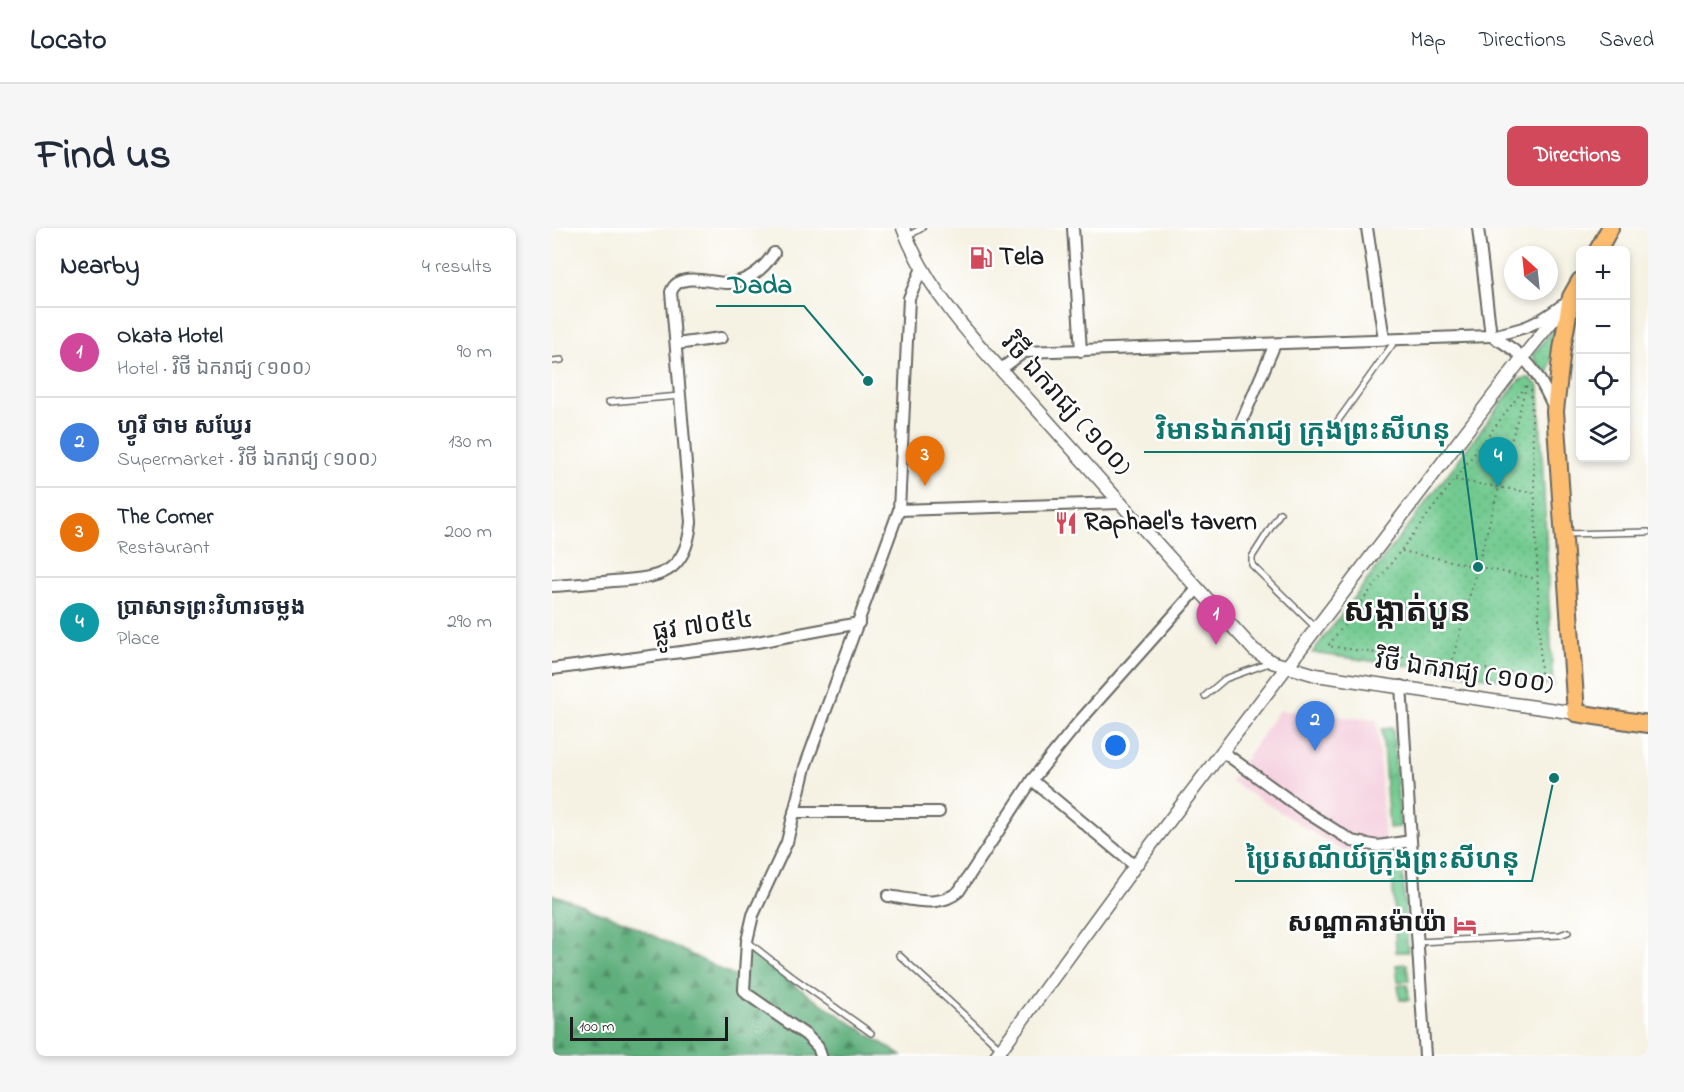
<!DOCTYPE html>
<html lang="en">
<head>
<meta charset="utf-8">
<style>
	:root { --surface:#fff; --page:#f6f6f7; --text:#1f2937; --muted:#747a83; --line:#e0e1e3; --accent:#d1495b }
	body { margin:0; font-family:"Indie Flower","Noto Sans Khmer",sans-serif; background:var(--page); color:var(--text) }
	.controls { position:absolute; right:18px; top:18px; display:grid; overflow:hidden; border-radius:9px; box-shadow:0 3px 9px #0003 }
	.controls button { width:54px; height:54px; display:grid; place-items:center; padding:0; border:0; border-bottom:2px solid var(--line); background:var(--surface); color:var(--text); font:30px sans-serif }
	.compass { position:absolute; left:952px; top:18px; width:54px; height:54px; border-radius:50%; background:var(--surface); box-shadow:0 3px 9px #0003; rotate:333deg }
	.scale { position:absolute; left:18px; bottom:15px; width:158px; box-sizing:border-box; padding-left:6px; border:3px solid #1c1c1c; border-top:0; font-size:16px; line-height:21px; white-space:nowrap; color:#1c1c1c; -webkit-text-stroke:4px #fff; paint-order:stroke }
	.you { position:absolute; left:564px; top:518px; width:21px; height:21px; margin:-15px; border:4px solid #fff; border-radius:50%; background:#1a73e8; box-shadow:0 0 0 9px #1a73e833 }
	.badge { display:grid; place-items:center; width:39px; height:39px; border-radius:50%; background:var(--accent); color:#fff; font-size:20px; font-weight:700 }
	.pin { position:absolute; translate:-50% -50px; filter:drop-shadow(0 2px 3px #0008) }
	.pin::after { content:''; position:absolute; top:32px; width:21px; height:18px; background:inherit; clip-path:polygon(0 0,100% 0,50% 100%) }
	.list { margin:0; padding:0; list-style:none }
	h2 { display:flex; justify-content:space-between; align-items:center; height:78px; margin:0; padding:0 24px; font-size:26px }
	h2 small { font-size:20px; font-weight:400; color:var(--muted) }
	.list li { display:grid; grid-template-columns:39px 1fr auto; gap:18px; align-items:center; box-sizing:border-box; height:90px; padding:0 24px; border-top:2px solid var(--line) }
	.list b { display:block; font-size:22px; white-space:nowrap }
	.list p { margin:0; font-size:20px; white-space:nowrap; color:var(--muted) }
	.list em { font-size:20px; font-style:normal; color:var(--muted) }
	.icon { flex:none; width:33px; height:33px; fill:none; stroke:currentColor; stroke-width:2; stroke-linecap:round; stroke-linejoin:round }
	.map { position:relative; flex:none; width:1096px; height:828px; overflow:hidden; border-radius:9px }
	header { display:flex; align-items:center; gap:36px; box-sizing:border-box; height:84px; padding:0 30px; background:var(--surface); border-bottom:2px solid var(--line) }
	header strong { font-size:28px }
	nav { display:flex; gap:33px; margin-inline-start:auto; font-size:21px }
	.intro { display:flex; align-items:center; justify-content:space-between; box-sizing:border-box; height:144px; padding:0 36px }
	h1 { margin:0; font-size:42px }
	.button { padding:15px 27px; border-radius:9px; background:var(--accent); color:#fff; font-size:21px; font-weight:700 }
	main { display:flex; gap:36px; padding:0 36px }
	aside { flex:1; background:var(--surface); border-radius:9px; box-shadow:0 3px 9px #0003 }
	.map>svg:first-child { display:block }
	.built { fill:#f4cfdd }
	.grass { fill:url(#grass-tufts); stroke:#477356; stroke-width:1.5 }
	.forest { fill:url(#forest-firs); stroke:#3c654b; stroke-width:1.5 }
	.park { fill:url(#park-dots); stroke:#477356; stroke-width:1.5 }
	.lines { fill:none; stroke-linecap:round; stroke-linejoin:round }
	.service-casing { stroke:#686762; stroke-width:8 }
	.minor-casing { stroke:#686762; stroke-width:14 }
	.tertiary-casing { stroke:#686762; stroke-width:15 }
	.primary-casing { stroke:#686762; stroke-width:20 }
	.path { stroke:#686762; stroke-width:2; stroke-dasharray:1.5 4.5; stroke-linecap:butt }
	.service { stroke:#fff; stroke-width:5 }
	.minor { stroke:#fff; stroke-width:10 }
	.tertiary { stroke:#fff; stroke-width:12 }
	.primary { stroke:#fcbd6f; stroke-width:16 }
	.labels { text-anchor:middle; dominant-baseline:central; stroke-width:5; stroke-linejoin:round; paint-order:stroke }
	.poi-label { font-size:26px; font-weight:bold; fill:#1c1c1c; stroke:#fff; text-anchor:start }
	.street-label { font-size:26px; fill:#1c1c1c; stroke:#fff }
	.district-label { font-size:32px; font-weight:bold; fill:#1c1c1c; stroke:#fff }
	.leader { fill:none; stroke:#0f766e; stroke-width:2 }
	.callout-dot { fill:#0f766e; stroke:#fff; stroke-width:2 }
	.callout-label { font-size:27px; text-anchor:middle; font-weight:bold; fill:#0f766e; stroke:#fff; stroke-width:5; stroke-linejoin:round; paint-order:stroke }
</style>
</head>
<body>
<header>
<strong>Locato</strong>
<nav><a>Map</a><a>Directions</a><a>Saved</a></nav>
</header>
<div class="intro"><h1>Find us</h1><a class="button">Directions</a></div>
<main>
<aside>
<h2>Nearby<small>4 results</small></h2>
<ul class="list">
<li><span class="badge" style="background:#d1479c">1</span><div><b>Okata Hotel</b><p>Hotel · វិថី ឯករាជ្យ (១០០)</p></div><em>90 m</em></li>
<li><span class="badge" style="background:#3f7fe0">2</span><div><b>ហ្វូរី ថាម សឃ្វែរ</b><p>Supermarket · វិថី ឯករាជ្យ (១០០)</p></div><em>130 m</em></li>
<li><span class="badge" style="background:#e8710a">3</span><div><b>The Corner</b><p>Restaurant</p></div><em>200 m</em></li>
<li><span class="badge" style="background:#0f9aa8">4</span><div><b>ប្រាសាទព្រះវិហារចម្លង</b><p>Place</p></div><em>290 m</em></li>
</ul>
</aside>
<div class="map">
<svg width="1096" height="828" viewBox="0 0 1096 828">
	<defs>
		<pattern id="grass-tufts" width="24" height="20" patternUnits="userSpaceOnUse" patternTransform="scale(1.5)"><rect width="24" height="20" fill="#72ca90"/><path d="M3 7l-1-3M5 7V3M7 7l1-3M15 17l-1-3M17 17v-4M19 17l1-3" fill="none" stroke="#62ad7c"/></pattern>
		<pattern id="forest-firs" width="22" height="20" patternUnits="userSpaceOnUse" patternTransform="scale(1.5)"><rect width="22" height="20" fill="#5dae7a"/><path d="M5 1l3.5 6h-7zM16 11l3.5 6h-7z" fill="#4c8d63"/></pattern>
		<pattern id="park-dots" width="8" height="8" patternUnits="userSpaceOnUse" patternTransform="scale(1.5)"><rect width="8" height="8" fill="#72ca90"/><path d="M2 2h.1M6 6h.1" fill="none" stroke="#62ad7c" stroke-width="1.8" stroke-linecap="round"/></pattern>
	</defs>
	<rect width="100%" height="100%" fill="#fff"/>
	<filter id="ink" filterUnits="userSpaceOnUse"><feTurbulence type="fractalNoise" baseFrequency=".0167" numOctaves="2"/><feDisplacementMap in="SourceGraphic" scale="12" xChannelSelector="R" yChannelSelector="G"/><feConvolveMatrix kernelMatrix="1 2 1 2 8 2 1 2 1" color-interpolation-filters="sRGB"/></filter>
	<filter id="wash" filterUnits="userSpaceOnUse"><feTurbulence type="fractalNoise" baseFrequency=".008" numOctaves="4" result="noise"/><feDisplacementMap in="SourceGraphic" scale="24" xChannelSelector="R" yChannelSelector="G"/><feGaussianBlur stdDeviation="1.35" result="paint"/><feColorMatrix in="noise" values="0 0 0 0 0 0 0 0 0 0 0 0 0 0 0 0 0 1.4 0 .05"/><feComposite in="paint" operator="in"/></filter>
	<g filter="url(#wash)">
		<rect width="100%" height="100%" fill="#f5f2e3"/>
		<polygon class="built" points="727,482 825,492 833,620 794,625 678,553"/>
		<g class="grass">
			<polygon points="841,500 848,599 837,600 830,501"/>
			<polygon points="849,618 856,724 844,724 839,619"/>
			<polygon points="855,736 857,753 846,754 844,737"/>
			<polygon points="856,757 857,772 848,772 846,758"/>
		</g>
		<polygon class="forest" points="0,666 74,694 186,750 193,719 258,768 350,828 0,828"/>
		<g class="park">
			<polygon points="1004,97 996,153 980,128"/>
			<polygon points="973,150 978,150 987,159 1001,458 760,425 967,152"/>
		</g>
	</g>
	<g filter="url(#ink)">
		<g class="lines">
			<g class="service-casing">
				<g id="service">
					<polyline points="356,8 370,0"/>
					<polyline points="0,133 9,132"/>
					<polyline points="57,174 128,168"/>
					<polyline points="775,208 843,113"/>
					<polyline points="728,285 700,329 700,337 763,399"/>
					<polyline points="1013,306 1096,304"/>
					<polyline points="653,468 673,451 717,435"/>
					<polyline points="196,714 242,750 319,805"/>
					<polyline points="866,714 1008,707 1016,704"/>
					<polyline points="347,727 448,820"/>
				</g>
			</g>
			<g class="minor-casing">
				<g id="minor">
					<polyline points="521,0 529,123"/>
					<polyline points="815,0 832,111"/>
					<path d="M926,0l13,108c36,18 47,37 63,72"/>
					<polyline points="124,116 169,110"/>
					<path d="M449,141l23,-17 467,-16c32,-7 44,-10 70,-30"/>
					<polyline points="686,202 723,116"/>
					<polyline points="347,282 568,275"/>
					<path d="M0,358c20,-1 41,-3 61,-5 46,-3 73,-6 78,-59l-20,-230c8,-23 44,-7 61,-9 18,-3 32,-15 42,-30"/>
					<polyline points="0,441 205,414 307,395"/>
					<polyline points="849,458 873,828"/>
					<polyline points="671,524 754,584 800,613 826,618 859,613"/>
					<polyline points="480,552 583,638"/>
					<polyline points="242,584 387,584"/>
					<path d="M336,668c24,3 51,13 71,-5l73,-111 46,-57 120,-135"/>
					<polyline points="269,828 266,819 254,807 195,766 192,762 195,713 201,687 235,614 253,539 347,282 357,70 370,40"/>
				</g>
			</g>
			<g class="tertiary-casing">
				<g id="tertiary">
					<path d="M351,0c28,73 89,131 141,189 69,78 139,156 210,233l18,12 44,13 260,38"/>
					<polyline points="444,828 583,638 971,129 1018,71"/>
				</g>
			</g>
			<g class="primary-casing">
				<g id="primary">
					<polyline points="1046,22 1058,0"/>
					<polyline points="1028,53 1019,69 1010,121 1003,183 1024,485 1096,496"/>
				</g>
			</g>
			<g class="path">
				<polygon points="974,158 979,162 989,449 776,418"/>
				<polyline points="903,252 982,265"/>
				<polyline points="850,323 985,351"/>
				<polyline points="899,437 974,159"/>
			</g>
			<use href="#service" class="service"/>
			<use href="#minor" class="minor"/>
			<use href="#tertiary" class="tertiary"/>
			<use href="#primary" class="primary"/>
		</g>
	</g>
	<defs>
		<g id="fuel-bare" transform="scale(1.8)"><path d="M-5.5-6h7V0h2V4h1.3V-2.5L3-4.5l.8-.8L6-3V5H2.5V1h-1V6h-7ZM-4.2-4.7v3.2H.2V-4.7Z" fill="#d1495b" stroke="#fff" stroke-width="2.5" paint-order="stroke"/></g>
		<g id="restaurant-bare" transform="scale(1.8)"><path d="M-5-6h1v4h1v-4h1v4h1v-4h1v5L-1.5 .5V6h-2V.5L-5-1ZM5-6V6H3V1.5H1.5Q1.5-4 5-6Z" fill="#d1495b" stroke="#fff" stroke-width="2.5" paint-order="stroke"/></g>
		<g id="hotel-bare" transform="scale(1.8)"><path d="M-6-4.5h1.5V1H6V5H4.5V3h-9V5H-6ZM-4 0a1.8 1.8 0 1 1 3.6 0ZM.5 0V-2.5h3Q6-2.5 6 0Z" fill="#d1495b" stroke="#fff" stroke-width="2.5" paint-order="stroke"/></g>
	</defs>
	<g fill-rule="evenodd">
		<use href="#fuel-bare" x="429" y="30"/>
		<use href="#restaurant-bare" x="514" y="295"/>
		<use href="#hotel-bare" x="913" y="697"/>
	</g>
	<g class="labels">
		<g class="poi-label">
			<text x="447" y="30">Tela</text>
			<text x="532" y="295">Raphael's tavern</text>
			<text x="895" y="697" text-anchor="end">សណ្ឋាគារម៉ាយ៉ា</text>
		</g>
		<g class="street-label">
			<text transform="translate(513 178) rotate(48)">វិថី ឯករាជ្យ (១០០)</text>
			<text transform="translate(151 399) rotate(-8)">ផ្លូវ ៧០៥៤</text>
			<text transform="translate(912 446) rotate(8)">វិថី ឯករាជ្យ (១០០)</text>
		</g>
		<g class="district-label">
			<text x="855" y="385">សង្កាត់បួន</text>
		</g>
	</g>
	<path class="leader" d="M316 153L252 78H164M926 339L911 224H592M1002 550L980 653H683"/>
	<g class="callout-dot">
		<circle cx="316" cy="153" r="6"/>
		<circle cx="926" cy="339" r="6"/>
		<circle cx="1002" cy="550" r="6"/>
	</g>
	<g class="callout-label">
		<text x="208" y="65">Dada</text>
		<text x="751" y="211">វិមានឯករាជ្យ ក្រុងព្រះសីហនុ</text>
		<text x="831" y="640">ប្រៃសណីយ៍ក្រុងព្រះសីហនុ</text>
	</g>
</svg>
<div class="controls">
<button>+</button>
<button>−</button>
<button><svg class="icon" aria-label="locate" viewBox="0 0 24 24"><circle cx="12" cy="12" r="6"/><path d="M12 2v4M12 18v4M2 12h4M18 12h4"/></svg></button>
<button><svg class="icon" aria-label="layers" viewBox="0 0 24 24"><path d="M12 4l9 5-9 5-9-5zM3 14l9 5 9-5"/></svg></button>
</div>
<svg class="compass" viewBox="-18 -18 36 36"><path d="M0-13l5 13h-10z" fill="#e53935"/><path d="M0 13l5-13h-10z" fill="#747a83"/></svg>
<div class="scale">100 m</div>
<div class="you"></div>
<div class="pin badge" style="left:664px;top:417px;background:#d1479c">1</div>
<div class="pin badge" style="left:763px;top:523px;background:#3f7fe0">2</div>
<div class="pin badge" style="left:373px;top:258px;background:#e8710a">3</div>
<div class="pin badge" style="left:946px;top:259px;background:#0f9aa8">4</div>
</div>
</main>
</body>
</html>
